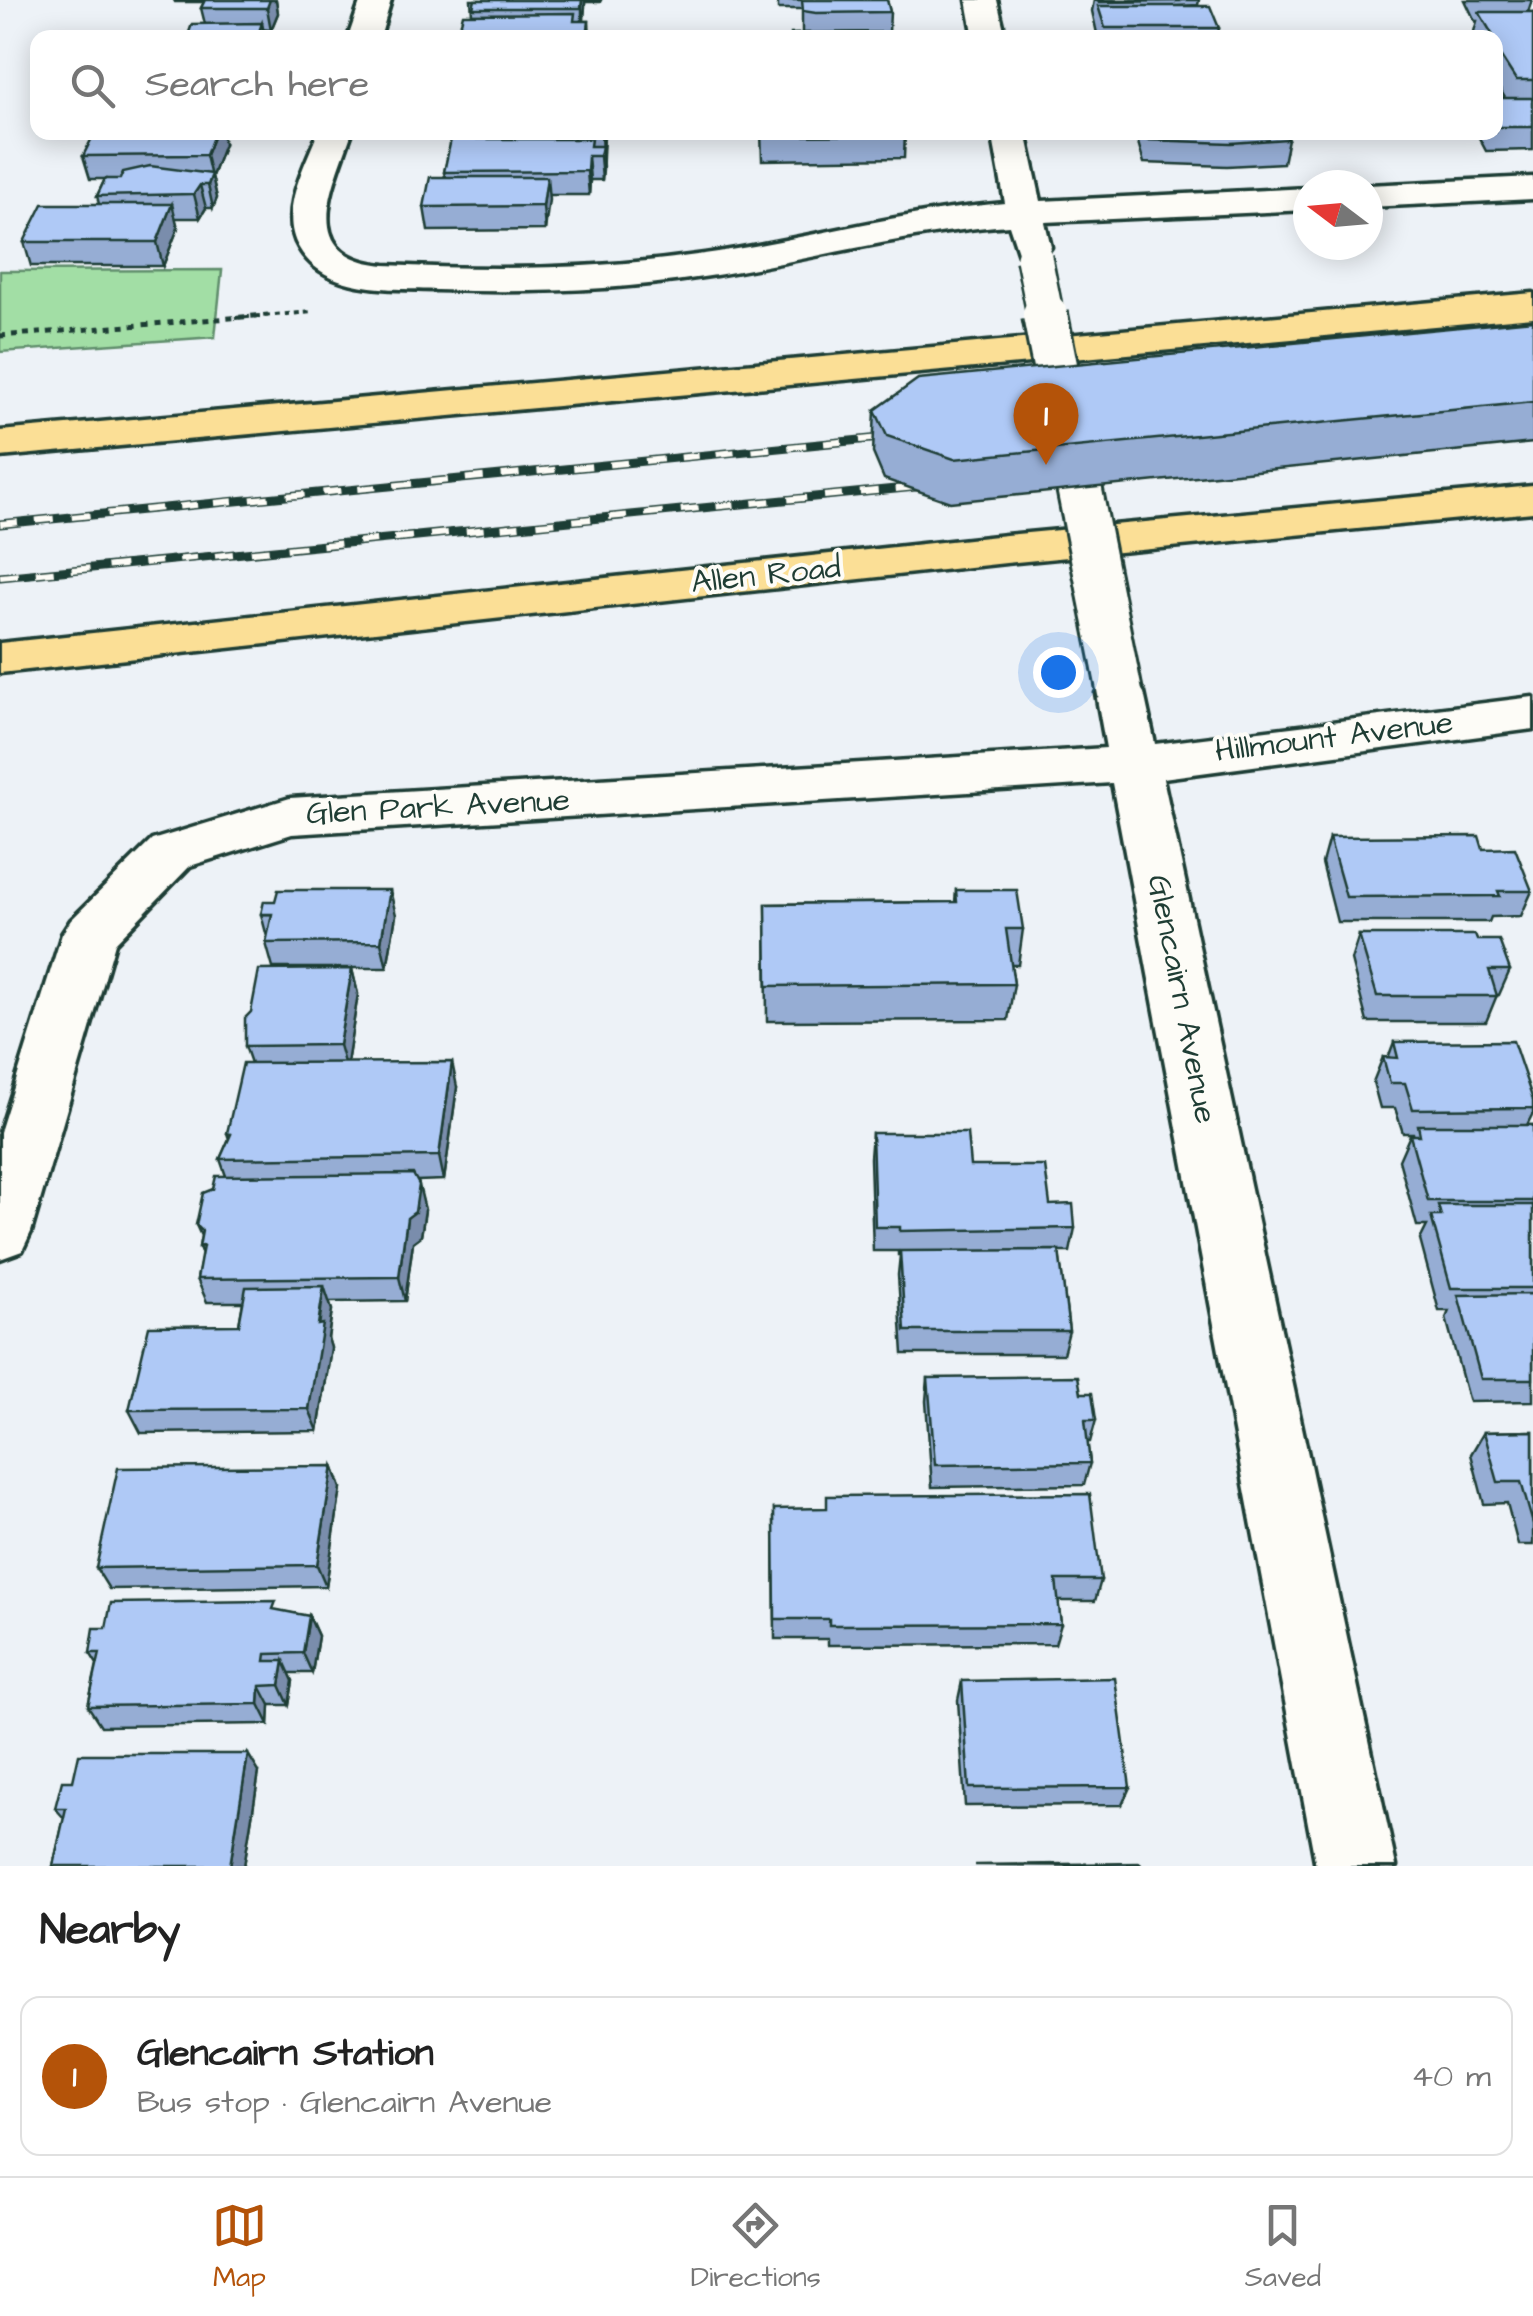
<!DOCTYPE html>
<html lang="en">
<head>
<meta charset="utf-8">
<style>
	:root { --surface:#fff; --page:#f6f6f6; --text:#222; --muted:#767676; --line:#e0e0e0; --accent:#b45309 }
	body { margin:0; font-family:"Architects Daughter",sans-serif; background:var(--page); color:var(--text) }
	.compass { position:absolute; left:1293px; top:170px; width:90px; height:90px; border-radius:50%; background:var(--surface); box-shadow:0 5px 25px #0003; rotate:286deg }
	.you { position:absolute; left:1058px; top:672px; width:35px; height:35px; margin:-25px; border:8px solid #fff; border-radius:50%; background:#1a73e8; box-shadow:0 0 0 15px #1a73e833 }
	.badge { display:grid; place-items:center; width:65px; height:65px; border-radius:50%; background:var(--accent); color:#fff; font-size:32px; font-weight:700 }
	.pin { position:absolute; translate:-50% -82px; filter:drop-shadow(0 2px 5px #0008) }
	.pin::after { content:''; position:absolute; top:52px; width:35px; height:30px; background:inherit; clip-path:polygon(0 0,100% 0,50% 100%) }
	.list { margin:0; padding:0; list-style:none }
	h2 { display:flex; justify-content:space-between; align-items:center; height:130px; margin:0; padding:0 40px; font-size:42px }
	h2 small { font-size:32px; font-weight:400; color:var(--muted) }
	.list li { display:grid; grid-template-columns:65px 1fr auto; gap:30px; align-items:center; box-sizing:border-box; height:160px; margin:0 20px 20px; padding:0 20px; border:2px solid var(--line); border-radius:20px }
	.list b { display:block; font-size:38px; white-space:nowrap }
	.list p { margin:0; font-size:32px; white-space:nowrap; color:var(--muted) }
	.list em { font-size:32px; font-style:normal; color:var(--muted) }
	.icon { flex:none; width:55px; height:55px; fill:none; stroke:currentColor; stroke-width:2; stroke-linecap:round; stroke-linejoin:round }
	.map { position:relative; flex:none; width:1533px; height:1866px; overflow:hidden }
	.search { position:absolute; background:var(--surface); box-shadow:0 5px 25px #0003; left:30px; right:30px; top:30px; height:110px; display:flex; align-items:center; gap:25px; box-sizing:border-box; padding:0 35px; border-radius:20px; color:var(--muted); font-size:38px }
	.sheet { height:310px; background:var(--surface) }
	nav { display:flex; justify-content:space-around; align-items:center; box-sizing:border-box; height:140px; border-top:2px solid var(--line); background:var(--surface); font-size:28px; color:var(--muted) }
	nav a { display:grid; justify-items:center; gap:5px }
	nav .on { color:var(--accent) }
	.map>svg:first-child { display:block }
	.green { fill:#a2dea5; stroke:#608e6c; stroke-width:2.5 }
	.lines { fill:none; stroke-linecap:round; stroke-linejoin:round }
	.minor-casing { stroke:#1f3d34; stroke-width:7 }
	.highway-casing { stroke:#1f3d34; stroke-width:7 }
	.path-far1 { stroke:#1f3d34; stroke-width:4; stroke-dasharray:5 5; stroke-linecap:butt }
	.path { stroke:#1f3d34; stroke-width:5; stroke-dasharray:6 6; stroke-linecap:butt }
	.minor { fill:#fdfcf7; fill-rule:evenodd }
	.highway { fill:#fbdf96; fill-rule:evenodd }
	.rail-casing { stroke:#1f3d34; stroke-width:9 }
	.rail { stroke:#fdfcf7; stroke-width:6; stroke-dasharray:18; stroke-linecap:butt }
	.minor-bridge-far1-casing { stroke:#1f3d34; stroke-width:40; stroke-linecap:butt }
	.minor-bridge-casing { stroke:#1f3d34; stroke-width:50; stroke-linecap:butt }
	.minor-bridge-far1 { stroke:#fdfcf7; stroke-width:35 }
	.minor-bridge { stroke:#fdfcf7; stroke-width:44 }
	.wall { fill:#96add4; stroke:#1f3d34; stroke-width:2.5 }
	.shaded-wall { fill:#7a8dac; stroke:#1f3d34; stroke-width:2.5 }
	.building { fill:#afc9f6; stroke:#1f3d34; stroke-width:2.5 }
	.labels { text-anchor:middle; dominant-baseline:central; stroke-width:8; stroke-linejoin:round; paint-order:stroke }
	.street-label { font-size:32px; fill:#1f3d34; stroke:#fdfcf7 }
</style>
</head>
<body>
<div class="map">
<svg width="1533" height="1866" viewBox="0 0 1533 1866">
	<rect width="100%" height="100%" fill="#edf2f7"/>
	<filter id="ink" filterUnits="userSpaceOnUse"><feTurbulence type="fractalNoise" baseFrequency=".01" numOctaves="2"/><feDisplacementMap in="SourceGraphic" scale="20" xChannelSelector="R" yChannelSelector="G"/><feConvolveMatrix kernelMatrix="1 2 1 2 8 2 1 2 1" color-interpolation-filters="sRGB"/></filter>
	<g filter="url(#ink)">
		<polygon class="green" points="222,270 215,337 0,352 0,271"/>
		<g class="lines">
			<g class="minor-casing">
				<g id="minor">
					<polygon points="361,0 391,0 380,38 348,38"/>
					<polygon points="967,0 997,0 1006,38 974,38"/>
					<path d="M318,132h34c-19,56 -55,125 33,133 104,5 208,5 312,-10 104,-14 203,-44 308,-52l-13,-71h34l15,69 267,-13v22l-263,12 6,25 -6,8h-26l-10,-30c-104,8 -203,36 -306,52 -88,14 -177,16 -266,13 -45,-2 -112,4 -138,-42 -21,-35 6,-82 19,-116z"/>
					<polygon points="1533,177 1533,199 1368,207 1368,185"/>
					<polygon points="1120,677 1137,682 1144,693 1155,744 1533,697 1533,729 1163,778 1396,1866 1316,1866 1112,783 292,834 190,866 115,943 31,1232 22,1251 0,1259 0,1132 62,934 71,920 152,840 290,798 1106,748 1096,693 1103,682"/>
				</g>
			</g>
			<g class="highway-casing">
				<g id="highway">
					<polygon points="1533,293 1533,317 0,457 0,431"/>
					<polygon points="1533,486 1533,512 1006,563 0,673 0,643 1006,535"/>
				</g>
			</g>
			<polyline class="path-far1" points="235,318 313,312"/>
			<polyline class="path" points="0,336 268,315"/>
			<use href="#minor" class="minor"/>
			<use href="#highway" class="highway"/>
			<g class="rail-casing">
				<g id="rail">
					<polyline points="0,524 901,436"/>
					<polyline points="0,577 936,485"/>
				</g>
			</g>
			<use href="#rail" class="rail"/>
			<g class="minor-bridge-far1-casing">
				<polyline id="minor-bridge-far1" points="1034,258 1046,318"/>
			</g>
			<g class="minor-bridge-casing">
				<polyline id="minor-bridge" points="1045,315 1120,693"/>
			</g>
			<use href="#minor-bridge-far1" class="minor-bridge-far1"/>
			<use href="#minor-bridge" class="minor-bridge"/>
		</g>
		<g class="wall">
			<polygon points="174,0 276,0 278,13 271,30 205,24 201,8 204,2 175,2"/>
			<polygon points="471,0 601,0 600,2 585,2 584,21 589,21 590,38 462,38 460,26 472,14"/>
			<polygon points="778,0 887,0 890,12 889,32 802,33 802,9 778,9"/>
			<polygon points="1094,0 1199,0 1198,5 1178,6 1219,28 1217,38 1098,38 1092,11"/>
			<polygon points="1465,0 1532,0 1528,12 1533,12 1533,150 1486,151 1476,132 1496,132 1496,98 1505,98 1496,82 1496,38 1475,38 1473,35 1477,21 1475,21"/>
			<polygon points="452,132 604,132 602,180 590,180 589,195 548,195 545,230 428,231 424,207 445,177 444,172 452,139"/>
			<polygon points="761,132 905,132 904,158 762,160"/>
			<polygon points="1135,132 1285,132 1288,139 1283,163 1227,166 1144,163"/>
			<polygon points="224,144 212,176 217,198 213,208 206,208 200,218 175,218 178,228 163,266 31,266 24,242 99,204 97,196 105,179 90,179 83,156"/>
			<polygon points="1533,320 1533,443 950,502 884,479 873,453 875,410"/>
			<polygon points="1329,837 1483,849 1532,891 1521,916 1491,917 1489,922 1337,922 1322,863"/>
			<polygon points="956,890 1023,929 1018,965 1011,965 1014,984 1008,1020 767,1021 766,904 955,902"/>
			<polygon points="261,914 396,915 387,968 273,968 266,943 267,937"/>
			<polygon points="1359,935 1477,940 1510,970 1499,995 1497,995 1486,1022 1367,1022 1351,960"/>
			<polygon points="352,969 358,994 347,1063 457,1087 444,1180 417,1181 425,1210 421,1236 413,1242 405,1301 329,1302 332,1310 328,1338 331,1348 318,1431 141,1433 129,1410 239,1325 243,1302 207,1302 197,1279 202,1255 199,1247 201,1236 196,1225 213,1189 226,1176 220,1159 229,1139 227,1133 251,1063 245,1046"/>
			<polygon points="1394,1042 1533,1100 1533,1113 1527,1125 1533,1125 1533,1401 1469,1402 1446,1318 1449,1311 1439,1311 1420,1240 1427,1226 1417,1226 1399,1160 1410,1135 1414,1133 1403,1133 1395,1108 1380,1108 1373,1082 1383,1057 1388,1058"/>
			<polygon points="872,1133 970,1166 1050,1205 1075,1228 1070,1252 1059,1252 1069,1331 1063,1354 903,1354 898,1275 900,1255 898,1255 898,1251 873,1251 870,1158"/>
			<polygon points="928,1378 1081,1393 1096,1420 1090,1442 1087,1442 1090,1463 1084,1485 932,1487 926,1401"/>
			<polygon points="1533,1431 1533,1545 1518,1545 1507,1503 1484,1504 1471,1454 1484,1432"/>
			<polygon points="333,1466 341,1488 326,1586 109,1589 96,1568"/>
			<polygon points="774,1509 1101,1580 1095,1601 1058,1601 1061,1624 1055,1644 828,1645 828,1639 775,1639"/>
			<polygon points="280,1611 309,1616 318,1636 312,1673 289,1673 293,1681 289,1705 270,1705 269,1724 101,1726 88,1706 97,1664 90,1653 106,1628"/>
			<polygon points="962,1681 1130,1787 1122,1805 965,1806 958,1700"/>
			<polygon points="259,1772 244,1866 53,1866 64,1818 55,1808 73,1781"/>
		</g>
		<g class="shaded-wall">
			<polygon points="268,0 276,0 278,13 271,30 267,8"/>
			<polygon points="582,0 585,0 585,7 582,30"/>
			<polygon points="262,23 265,38 257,38"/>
			<polygon points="215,132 222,132 224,144 212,176 217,198 213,208 208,185 211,177 206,155"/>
			<polygon points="601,132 604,132 604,138 602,156"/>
			<polygon points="602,146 603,169 602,180 600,156"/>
			<polygon points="588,156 590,180 589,195 587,171"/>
			<polygon points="547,177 549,200 545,230 543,206"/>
			<polygon points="200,185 206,208 200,218 194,194"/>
			<polygon points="172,204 178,228 163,266 157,242"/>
			<polygon points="390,890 396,915 387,968 381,942"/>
			<polygon points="352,969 358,994 346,1070 339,1045"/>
			<polygon points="452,1062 457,1087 444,1180 439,1156"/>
			<polygon points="419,1185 425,1210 421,1236 413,1242 405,1301 399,1277 407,1218"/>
			<polygon points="324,1286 332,1310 328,1338 331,1348 318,1431 309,1409"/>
			<polygon points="333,1466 341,1488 326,1586 317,1565"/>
			<polygon points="309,1616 318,1636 312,1673 303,1653"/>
			<polygon points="284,1661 293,1681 289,1705 280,1685"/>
			<polygon points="260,1686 270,1705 269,1724 259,1704"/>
			<polygon points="248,1754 259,1772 244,1866 230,1866"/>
		</g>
		<g class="building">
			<polygon points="205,0 270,0 267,8 201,8"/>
			<polygon points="475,0 582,0 581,8 473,8"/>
			<polygon points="802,0 887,0 890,12 816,13 803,11"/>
			<polygon points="1098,0 1178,0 1179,1 1099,2"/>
			<polygon points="1098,6 1210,6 1219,28 1105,28"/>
			<polygon points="1479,12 1533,12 1533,80 1516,80 1498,52 1496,52 1496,44 1498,44"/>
			<polygon points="575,13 574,21 589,21 587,37 466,38 466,26 460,26 463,14"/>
			<polygon points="262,23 257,38 187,38 192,24"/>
			<polygon points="890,32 891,38 791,38 791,34"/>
			<rect x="1496" y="98" width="37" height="29"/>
			<polygon points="95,132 215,132 206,155 83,156"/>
			<polygon points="452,132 601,132 451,134"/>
			<polygon points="762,132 905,132 905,135 762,136"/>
			<polygon points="1145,132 1285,132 1288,139 1231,143 1147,140"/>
			<polygon points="451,139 591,139 590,146 602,146 600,156 588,156 587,171 444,172"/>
			<polygon points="150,166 212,174 208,185 200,185 194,194 97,196 105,179 120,179 123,172"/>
			<polygon points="430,177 547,177 543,206 424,207"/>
			<polygon points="43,204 172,204 157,242 24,242"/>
			<polygon points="1533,320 1533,402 954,459 887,436 875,410 918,379"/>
			<polygon points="1479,836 1483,849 1515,848 1532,891 1498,891 1500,896 1346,897 1329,837"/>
			<polygon points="278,890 390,890 381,942 266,943 272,914 261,914 264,901 275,901"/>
			<polygon points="956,890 1017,890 1023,929 1006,929 1014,984 767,986 766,904 957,902"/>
			<polygon points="1359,935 1475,935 1477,940 1499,940 1510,970 1489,970 1497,996 1377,996"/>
			<polygon points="352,969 339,1045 245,1046 245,1018 251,1012 259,970"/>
			<polygon points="1513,1041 1533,1100 1533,1108 1413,1109 1405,1083 1390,1083 1383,1057 1398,1058 1394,1042"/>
			<polygon points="452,1062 439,1156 220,1159 231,1134 227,1133 243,1063"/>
			<polygon points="1418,1125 1533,1125 1533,1201 1428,1201 1410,1135 1420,1135"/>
			<polygon points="872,1133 967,1133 970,1166 1045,1166 1050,1205 1073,1204 1075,1228 900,1231 900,1227 875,1227"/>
			<polygon points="413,1174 419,1185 415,1212 407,1218 399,1277 197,1279 203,1246 199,1247 202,1231 196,1225 203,1193 213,1189 216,1176"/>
			<polygon points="1438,1205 1533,1205 1533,1288 1451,1288 1431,1216 1441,1216"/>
			<polygon points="1059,1250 1069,1331 905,1331 900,1251"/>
			<polygon points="324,1286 318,1325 323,1324 309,1409 129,1410 149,1326 239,1325 246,1287"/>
			<polygon points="1533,1294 1533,1379 1481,1379 1458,1295"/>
			<polygon points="1078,1376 1081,1393 1092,1393 1096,1420 1085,1420 1090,1463 935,1465 928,1378"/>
			<polygon points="1533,1431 1533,1524 1521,1482 1498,1482 1484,1432"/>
			<polygon points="333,1466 317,1565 96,1568 118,1468"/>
			<polygon points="1090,1494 1101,1580 1056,1580 1061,1624 829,1625 829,1619 775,1619 774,1509 827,1508 827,1496"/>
			<polygon points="276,1601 273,1609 309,1616 303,1653 266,1654 265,1661 284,1661 280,1685 260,1686 259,1704 88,1706 100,1653 90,1653 94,1628 106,1628 111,1603"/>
			<polygon points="1115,1678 1130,1787 969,1788 962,1681"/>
			<polygon points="79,1754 248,1754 230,1866 53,1866 66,1808 55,1808 62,1781 73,1781"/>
			<polygon points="1140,1863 1141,1866 975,1865"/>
		</g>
	</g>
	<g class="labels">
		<g class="street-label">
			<text transform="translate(766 575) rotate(-6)">Allen Road</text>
			<text transform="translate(1334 737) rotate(-7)">Hillmount Avenue</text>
			<text transform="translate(438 807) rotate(-3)">Glen Park Avenue</text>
			<text transform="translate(1182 999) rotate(79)">Glencairn Avenue</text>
		</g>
	</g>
</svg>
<svg class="compass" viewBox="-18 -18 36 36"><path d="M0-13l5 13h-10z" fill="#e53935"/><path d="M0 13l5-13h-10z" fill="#767676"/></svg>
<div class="you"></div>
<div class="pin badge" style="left:1046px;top:465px">1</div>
<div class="search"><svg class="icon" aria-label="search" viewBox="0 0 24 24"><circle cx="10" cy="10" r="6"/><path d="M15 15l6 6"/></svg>Search here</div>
</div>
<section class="sheet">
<h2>Nearby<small></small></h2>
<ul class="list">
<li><span class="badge">1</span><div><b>Glencairn Station</b><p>Bus stop · Glencairn Avenue</p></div><em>40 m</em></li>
</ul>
</section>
<nav>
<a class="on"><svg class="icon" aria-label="map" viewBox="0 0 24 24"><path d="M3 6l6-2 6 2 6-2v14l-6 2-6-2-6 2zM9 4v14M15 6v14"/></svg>Map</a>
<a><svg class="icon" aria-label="directions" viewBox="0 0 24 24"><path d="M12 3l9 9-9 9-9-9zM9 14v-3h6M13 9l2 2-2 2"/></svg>Directions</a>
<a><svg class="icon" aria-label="saved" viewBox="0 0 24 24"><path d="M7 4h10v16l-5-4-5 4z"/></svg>Saved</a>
</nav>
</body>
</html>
